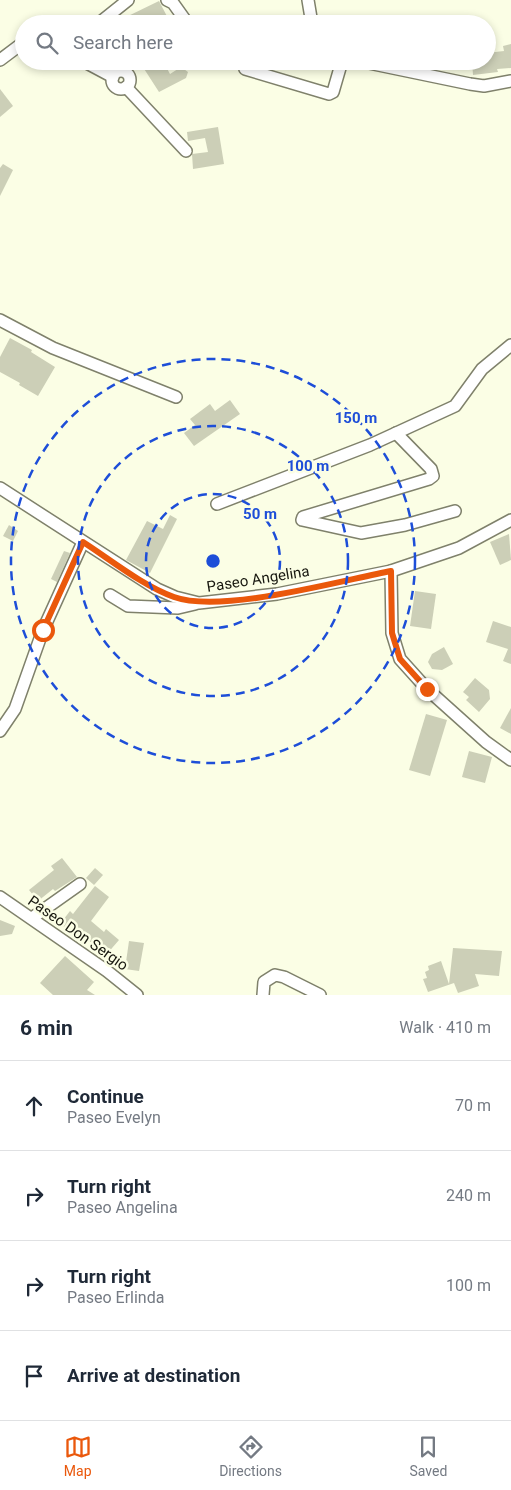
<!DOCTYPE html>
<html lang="en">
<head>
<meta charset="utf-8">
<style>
	:root { --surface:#fff; --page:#f6f6f7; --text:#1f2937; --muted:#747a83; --line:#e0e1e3; --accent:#ea580c }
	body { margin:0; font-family:Roboto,sans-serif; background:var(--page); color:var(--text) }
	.stop { position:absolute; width:15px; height:15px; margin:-11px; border:4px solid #ea580c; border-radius:50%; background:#fff }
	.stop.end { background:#ea580c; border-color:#fff; box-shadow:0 1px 5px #0008 }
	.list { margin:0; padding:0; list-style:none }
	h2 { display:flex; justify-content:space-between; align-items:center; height:65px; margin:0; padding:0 20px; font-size:21px }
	h2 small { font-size:16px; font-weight:400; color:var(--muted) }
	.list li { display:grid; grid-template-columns:32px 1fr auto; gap:15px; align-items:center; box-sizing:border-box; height:90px; padding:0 20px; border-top:1px solid var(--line) }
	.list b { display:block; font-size:19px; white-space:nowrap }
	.list p { margin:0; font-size:16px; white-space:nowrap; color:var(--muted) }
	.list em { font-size:16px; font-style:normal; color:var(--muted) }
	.icon { flex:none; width:28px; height:28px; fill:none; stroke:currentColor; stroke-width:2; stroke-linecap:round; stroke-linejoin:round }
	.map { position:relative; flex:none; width:511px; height:995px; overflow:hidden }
	.search { position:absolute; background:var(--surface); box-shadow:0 2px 8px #0003; left:15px; right:15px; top:15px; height:55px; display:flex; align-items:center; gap:12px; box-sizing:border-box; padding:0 18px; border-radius:28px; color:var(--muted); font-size:19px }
	.sheet { height:425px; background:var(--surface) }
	nav { display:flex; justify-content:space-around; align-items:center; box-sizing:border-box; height:70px; border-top:1px solid var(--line); background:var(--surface); font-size:14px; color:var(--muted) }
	nav a { display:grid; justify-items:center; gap:2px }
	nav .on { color:var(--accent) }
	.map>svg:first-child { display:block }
	.building { fill:#cccfb7 }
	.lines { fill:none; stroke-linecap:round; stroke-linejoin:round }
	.minor-casing { stroke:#7f816b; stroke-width:14 }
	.minor { stroke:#fff; stroke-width:11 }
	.route { stroke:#ea580c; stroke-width:6 }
	.ring { fill:none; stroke:#1d4ed8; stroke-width:2.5; stroke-dasharray:9 6 }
	.labels { text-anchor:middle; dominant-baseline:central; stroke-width:5; stroke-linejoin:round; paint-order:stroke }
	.street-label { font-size:15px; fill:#17170f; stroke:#fbfee5 }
	.centre { fill:#1d4ed8; stroke:#fbfee5; stroke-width:2.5 }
	.ring-label { font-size:15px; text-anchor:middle; font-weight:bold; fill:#1d4ed8; stroke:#fbfee5; stroke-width:5; stroke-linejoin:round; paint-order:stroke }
</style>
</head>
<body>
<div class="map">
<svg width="511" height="995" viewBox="0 0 511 995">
	<rect width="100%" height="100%" fill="#fbfee5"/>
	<g class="building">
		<polygon points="159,1 171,24 127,24 124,18"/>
		<polygon points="511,44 511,68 497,69 498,72 473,75 472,61 487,61 487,53 504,51 503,46"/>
		<polygon points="139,61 163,61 170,74 181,67 188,72 186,78 159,92"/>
		<polygon points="0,89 13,106 0,117"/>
		<polygon points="218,127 224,164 193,169 192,154 208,152 205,138 188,141 187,132"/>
		<polygon points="3,164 13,170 0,196 0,168"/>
		<polygon points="10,338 32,350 31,352 55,367 38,396 19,385 20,383 0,372 0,357"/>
		<polygon points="230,400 240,414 194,446 184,433 195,425 190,419 210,404 215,411"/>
		<polygon points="170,515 177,519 150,573 126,560 147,521 163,529"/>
		<polygon points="9,525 18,531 13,541 3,536"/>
		<polygon points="509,534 511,560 500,565 490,542"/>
		<polygon points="64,551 70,553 57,582 51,579"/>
		<polygon points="415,591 436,594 431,629 410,626"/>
		<polygon points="493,621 511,627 511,664 503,661 508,649 486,642"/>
		<polygon points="444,647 453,664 442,670 432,669 428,662 432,654"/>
		<polygon points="475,678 489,690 490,699 479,712 466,700 469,697 463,692"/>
		<polygon points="511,708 511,734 500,728"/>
		<polygon points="426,714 447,720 430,776 409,770"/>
		<polygon points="469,751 492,757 485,783 462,777"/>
		<polygon points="62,858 77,877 55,891 53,889 38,901 29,890 54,870 51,866"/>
		<polygon points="95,868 103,875 94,885 86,878"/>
		<polygon points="95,886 109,897 91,921 104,932 106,929 119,940 106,955 81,934 79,937 60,924 70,911 73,914"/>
		<polygon points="0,920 15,926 12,934 0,936"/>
		<polygon points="129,941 144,943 139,971 125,969"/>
		<polygon points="453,948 502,951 499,976 475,974 479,986 458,993 454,983 428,992 423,979 427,978 425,972 429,970 428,966 441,961 449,984"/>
		<polygon points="65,956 94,982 87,990 95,995 53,995 40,983"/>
	</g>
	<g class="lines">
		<g class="minor-casing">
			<g id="minor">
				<polyline points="167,0 173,3 188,24"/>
				<polyline points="308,0 312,24"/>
				<polyline points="98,24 128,0"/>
				<polyline points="0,60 24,42"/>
				<polyline points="83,61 113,77"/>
				<polyline points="359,61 470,84 484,86 511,81"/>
				<polyline points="245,69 329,94 333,92 342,61"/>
				<circle cx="121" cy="80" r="9"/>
				<polyline points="126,87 186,151"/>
				<polyline points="0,320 53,348 176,397"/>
				<polyline points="396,433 431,469 433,476 429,479 303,517 302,520 361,533 405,525 455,511"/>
				<polyline points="0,488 157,589 175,597 199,603 277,594 391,571 459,548 511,520"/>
				<polyline points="217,504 370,445 455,406 482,369 511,345"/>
				<polyline points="391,571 392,633 400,659 427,689 486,742 511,760"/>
				<polyline points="110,595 128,606 178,608 195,604"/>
				<polyline points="0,731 15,709 43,630 83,542"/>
				<polyline points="0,897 107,971 137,995"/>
				<polyline points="32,918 80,884"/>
				<polyline points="263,995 264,982 275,975 284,977 320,995"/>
			</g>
		</g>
		<use href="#minor" class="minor"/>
	</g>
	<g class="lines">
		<path class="route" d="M43,630l40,-88c28,18 60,44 91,55 47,17 165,-16 217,-26l1,62 8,26 27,30"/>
	</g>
	<g class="ring">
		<circle cx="213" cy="561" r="67"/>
		<circle cx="213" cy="561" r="135"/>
		<circle cx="213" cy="561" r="202"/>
	</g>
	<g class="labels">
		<g class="street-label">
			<text transform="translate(258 579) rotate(-9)">Paseo Angelina</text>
			<text transform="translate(78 933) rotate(35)">Paseo Don Sergio</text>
		</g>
	</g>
	<circle cx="213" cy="561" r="8" class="centre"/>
	<g class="ring-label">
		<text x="356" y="423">150 m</text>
		<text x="308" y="471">100 m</text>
		<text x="260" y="519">50 m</text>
	</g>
</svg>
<div class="stop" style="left:43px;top:630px"></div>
<div class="stop end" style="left:427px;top:689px"></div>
<div class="search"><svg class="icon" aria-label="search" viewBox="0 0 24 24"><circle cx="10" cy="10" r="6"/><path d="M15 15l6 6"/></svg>Search here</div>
</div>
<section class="sheet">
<h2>6 min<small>Walk · 410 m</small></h2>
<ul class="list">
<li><svg class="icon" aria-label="ahead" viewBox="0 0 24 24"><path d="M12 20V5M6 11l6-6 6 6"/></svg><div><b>Continue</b><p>Paseo Evelyn</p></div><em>70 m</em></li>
<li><svg class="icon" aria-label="right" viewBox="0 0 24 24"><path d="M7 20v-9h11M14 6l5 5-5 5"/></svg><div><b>Turn right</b><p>Paseo Angelina</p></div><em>240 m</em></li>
<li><svg class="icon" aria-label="right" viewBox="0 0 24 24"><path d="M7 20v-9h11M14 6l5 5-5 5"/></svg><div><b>Turn right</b><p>Paseo Erlinda</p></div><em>100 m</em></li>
<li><svg class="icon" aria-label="arrive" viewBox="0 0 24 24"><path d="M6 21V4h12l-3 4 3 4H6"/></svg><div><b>Arrive at destination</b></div></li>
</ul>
</section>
<nav>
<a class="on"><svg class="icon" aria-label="map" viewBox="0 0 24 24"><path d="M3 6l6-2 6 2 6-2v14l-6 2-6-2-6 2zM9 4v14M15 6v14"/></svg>Map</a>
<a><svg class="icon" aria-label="directions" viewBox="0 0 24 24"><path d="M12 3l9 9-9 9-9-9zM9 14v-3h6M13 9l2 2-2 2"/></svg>Directions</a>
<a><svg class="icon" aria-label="saved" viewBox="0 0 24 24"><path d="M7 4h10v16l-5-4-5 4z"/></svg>Saved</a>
</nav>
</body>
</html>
